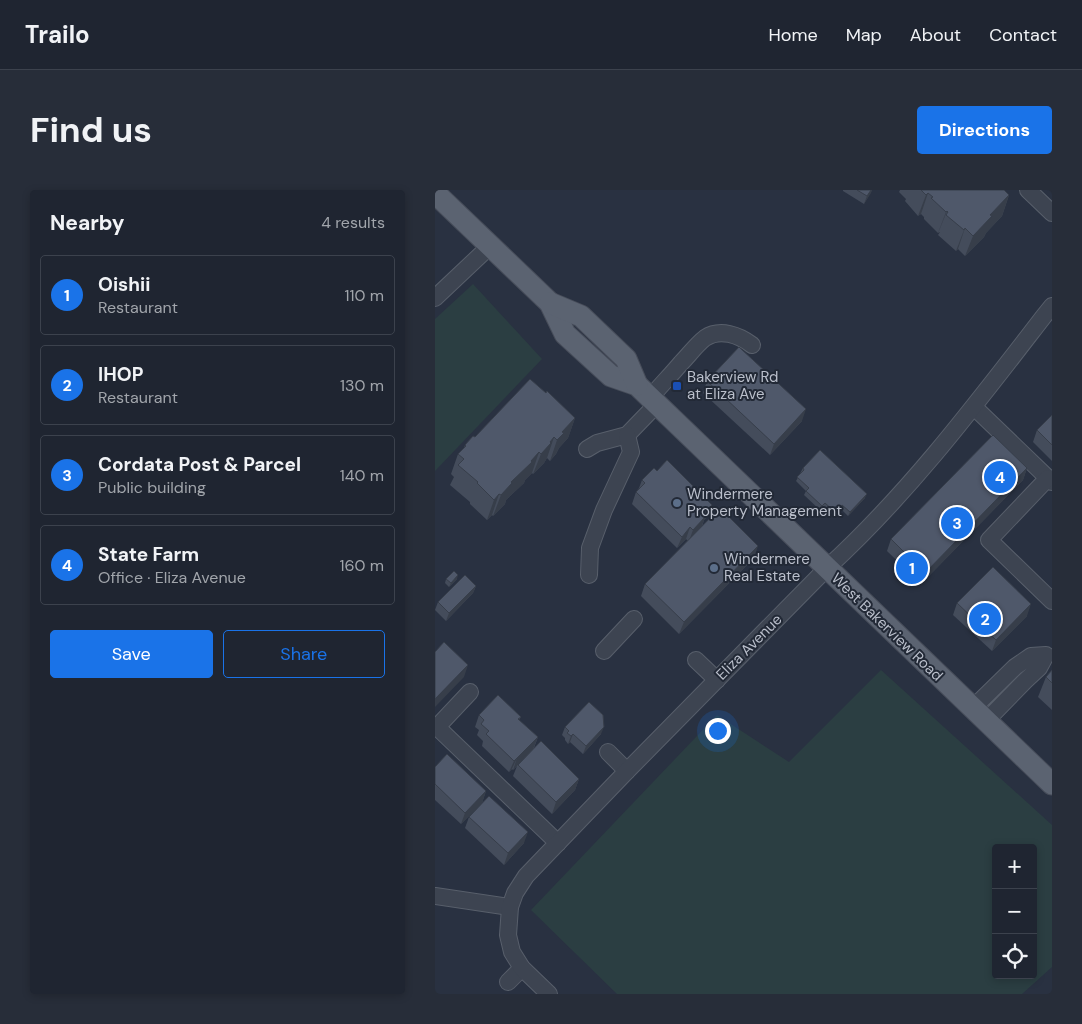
<!DOCTYPE html>
<html lang="en">
<head>
<meta charset="utf-8">
<style>
	:root { --surface:#1f2531; --page:#272d39; --text:#f1f3f6; --muted:#a1a5ab; --line:#3c424d; --accent:#1a73e8 }
	body { margin:0; font-family:"DM Sans",sans-serif; background:var(--page); color:var(--text) }
	.controls { position:absolute; right:15px; bottom:15px; display:grid; overflow:hidden; border-radius:5px; box-shadow:0 2px 8px #0003 }
	.controls button { width:45px; height:45px; display:grid; place-items:center; padding:0; border:0; border-bottom:1px solid var(--line); background:var(--surface); color:var(--text); font:25px sans-serif }
	.you { position:absolute; left:282px; top:540px; width:18px; height:18px; margin:-12px; border:4px solid #fff; border-radius:50%; background:#1a73e8; box-shadow:0 0 0 8px #1a73e833 }
	.badge { display:grid; place-items:center; width:32px; height:32px; border-radius:50%; background:var(--accent); color:#fff; font-size:16px; font-weight:700 }
	.pin { position:absolute; translate:-50% -50%; border:2px solid #fff; box-shadow:0 1px 5px #0006 }
	.list { margin:0; padding:0; list-style:none }
	h2 { display:flex; justify-content:space-between; align-items:center; height:65px; margin:0; padding:0 20px; font-size:21px }
	h2 small { font-size:16px; font-weight:400; color:var(--muted) }
	.list li { display:grid; grid-template-columns:32px 1fr auto; gap:15px; align-items:center; box-sizing:border-box; height:80px; margin:0 10px 10px; padding:0 10px; border:1px solid var(--line); border-radius:5px }
	.list b { display:block; font-size:19px; white-space:nowrap }
	.list p { margin:0; font-size:16px; white-space:nowrap; color:var(--muted) }
	.list em { font-size:16px; font-style:normal; color:var(--muted) }
	.actions { display:flex; gap:10px; padding:15px 20px }
	.actions a { flex:1; padding:11px 0; border:1px solid var(--accent); border-radius:5px; text-align:center; font-size:18px; color:var(--accent) }
	.actions .main { background:var(--accent); color:#fff }
	.icon { flex:none; width:28px; height:28px; fill:none; stroke:currentColor; stroke-width:2; stroke-linecap:round; stroke-linejoin:round }
	.map { position:relative; flex:none; width:617px; height:804px; overflow:hidden; border-radius:5px }
	header { display:flex; align-items:center; gap:30px; box-sizing:border-box; height:70px; padding:0 25px; background:var(--surface); border-bottom:1px solid var(--line) }
	header strong { font-size:24px }
	nav { display:flex; gap:28px; margin-inline-start:auto; font-size:18px }
	.intro { display:flex; align-items:center; justify-content:space-between; box-sizing:border-box; height:120px; padding:0 30px }
	h1 { margin:0; font-size:35px }
	.button { padding:12px 22px; border-radius:5px; background:var(--accent); color:#fff; font-size:18px; font-weight:700 }
	main { display:flex; gap:30px; padding:0 30px }
	aside { flex:1; background:var(--surface); border-radius:5px; box-shadow:0 2px 8px #0003 }
	.map>svg:first-child { display:block }
	.green { fill:#2b3e42; fill-rule:evenodd }
	.lines { fill:none; stroke-linecap:round; stroke-linejoin:round }
	.minor-casing { stroke:#585f6b; stroke-width:18 }
	.major-casing { stroke:#474d5a; stroke-width:23 }
	.minor { stroke:#3d4451; stroke-width:16 }
	.major { stroke:#5b6371; stroke-width:21 }
	.wall { fill:#444c5b }
	.shaded-wall { fill:#373e4a }
	.building { fill:#4f586a; stroke:#373e4a }
	.transit-dot { fill:#1a4fb4; stroke:#222936; stroke-width:2 }
	.service-dot { fill:#5c6f8a; stroke:#222936; stroke-width:2 }
	.labels { text-anchor:middle; dominant-baseline:central; stroke-width:4; stroke-linejoin:round; paint-order:stroke }
	.poi-label { font-size:15px; fill:#babfcb; stroke:#222936; text-anchor:start }
	.street-label { font-size:15px; fill:#babfcb; stroke:#222936 }
</style>
</head>
<body>
<header>
<strong>Trailo</strong>
<nav><a>Home</a><a>Map</a><a>About</a><a>Contact</a></nav>
</header>
<div class="intro"><h1>Find us</h1><a class="button">Directions</a></div>
<main>
<aside>
<h2>Nearby<small>4 results</small></h2>
<ul class="list">
<li><span class="badge">1</span><div><b>Oishii</b><p>Restaurant</p></div><em>110 m</em></li>
<li><span class="badge">2</span><div><b>IHOP</b><p>Restaurant</p></div><em>130 m</em></li>
<li><span class="badge">3</span><div><b>Cordata Post &amp; Parcel</b><p>Public building</p></div><em>140 m</em></li>
<li><span class="badge">4</span><div><b>State Farm</b><p>Office · Eliza Avenue</p></div><em>160 m</em></li>
</ul>
<div class="actions"><a class="main">Save</a><a>Share</a></div>
</aside>
<div class="map">
<svg width="617" height="804" viewBox="0 0 617 804">
	<rect width="100%" height="100%" fill="#293141"/>
	<g class="green">
		<polygon points="38,94 107,169 0,281 0,129"/>
		<path d="M446,480l171,155v142l-30,27h-405l-86,-84 186,-195 72,47zM561,658h37v127h-37z"/>
	</g>
	<g class="lines">
		<g class="minor-casing">
			<g id="minor">
				<polyline points="593,0 617,23"/>
				<polyline points="0,108 55,56"/>
				<path d="M215,208c10,-12 21,-23 31,-35 8,-8 15,-18 24,-25 15,-10 34,-3 47,7"/>
				<polyline points="539,217 617,292"/>
				<polyline points="152,259 162,253 192,245 222,214"/>
				<polyline points="613,288 554,350 617,411"/>
				<polyline points="154,385 155,358 169,320 196,262 192,245"/>
				<polyline points="169,461 199,429"/>
				<polyline points="261,470 282,490"/>
				<polyline points="35,502 2,537 123,653"/>
				<polyline points="538,518 580,477 596,466 611,465 604,478 590,491 551,531"/>
				<polyline points="173,562 192,581"/>
				<polyline points="0,706 75,717"/>
				<polyline points="73,792 87,778"/>
				<path d="M114,804l-27,-26 -10,-16 -4,-17 2,-28 5,-14 11,-17 101,-105 200,-203c82,-75 149,-164 217,-252l8,-10"/>
			</g>
		</g>
		<g class="major-casing">
			<g id="major">
				<polyline points="0,3 115,113 130,144 176,186 202,195 617,594"/>
				<polyline points="115,113 146,126 191,169 202,195"/>
			</g>
		</g>
		<use href="#minor" class="minor"/>
		<use href="#major" class="major"/>
	</g>
	<g class="wall">
		<polygon points="408,0 437,0 429,14 408,1"/>
		<polygon points="465,0 569,0 574,5 567,26 551,43 549,47 530,66 523,59 521,61 503,45 505,42 503,43 489,29 489,27 486,24 483,26 470,11 471,9 464,2"/>
		<polygon points="272,191 367,231 335,265 268,203"/>
		<polygon points="111,203 140,228 133,248 124,258 121,264 115,271 112,268 109,273 98,284 97,283 90,290 89,293 71,310 70,314 58,326 57,325 52,330 35,314 35,312 15,295 19,287 16,284 23,264 29,258 30,255 40,247"/>
		<polygon points="617,225 617,271 598,252 602,240"/>
		<polygon points="368,278 430,308 413,326 406,319 399,326 388,317 385,320 369,305 371,301 361,291"/>
		<polygon points="592,278 588,290 486,394 452,361 456,349"/>
		<polygon points="207,290 273,326 269,330 267,337 319,368 244,444 206,406 210,394 253,351 251,349 242,358 197,314 201,302 204,298"/>
		<polygon points="11,389 22,389 14,397 10,393"/>
		<polygon points="41,396 38,403 11,431 0,420 3,412"/>
		<polygon points="522,413 592,426 557,461 518,425"/>
		<polygon points="617,480 617,520 603,507 611,487"/>
		<polygon points="44,525 86,527 84,530 103,547 99,558 144,589 140,600 117,624 78,586 82,576 78,580 77,579 74,582 47,556 48,551 42,545 44,540 40,537"/>
		<polygon points="130,537 166,544 148,564 135,552 133,554 130,550 130,548 127,545"/>
		<polygon points="0,577 51,601 47,613 26,634 0,610"/>
		<polygon points="34,627 89,653 69,675 30,638"/>
	</g>
	<g class="shaded-wall">
		<polygon points="436,0 437,0 436,3 429,14 432,6"/>
		<polygon points="493,3 486,24 483,26 491,5"/>
		<polygon points="574,5 567,26 551,43 549,47 530,66 538,46 555,25"/>
		<polygon points="512,21 504,41 503,43 511,22"/>
		<polygon points="530,38 523,59 521,61 529,40"/>
		<polygon points="371,219 367,231 335,265 339,254"/>
		<polygon points="140,228 133,248 124,258 121,264 115,271 122,250 127,242"/>
		<polygon points="119,247 112,268 109,273 98,284 106,264"/>
		<polygon points="104,262 97,283 90,290 89,293 71,310 70,314 58,326 66,305 76,292"/>
		<polygon points="592,278 588,290 486,394 490,383"/>
		<polygon points="64,304 57,325 52,330 59,310"/>
		<polygon points="432,304 430,308 413,326 415,322"/>
		<polygon points="277,315 273,326 269,330 266,338 254,351 258,340 268,324"/>
		<polygon points="407,315 406,319 399,326 400,322"/>
		<polygon points="255,337 251,349 242,358 247,347"/>
		<polygon points="323,356 319,368 244,444 249,432"/>
		<polygon points="23,385 22,389 14,397 16,393"/>
		<polygon points="41,396 38,403 11,431 14,423"/>
		<polygon points="596,414 592,426 557,461 561,450"/>
		<polygon points="33,475 29,487 0,517 0,509"/>
		<polygon points="169,537 166,544 148,564 151,556"/>
		<polygon points="138,544 135,552 133,554 136,546"/>
		<polygon points="103,547 98,559 78,580 82,568"/>
		<polygon points="82,568 77,579 74,582 79,571"/>
		<polygon points="144,589 140,600 117,624 121,612"/>
		<polygon points="51,601 47,613 26,634 30,623"/>
		<polygon points="93,642 89,653 69,675 73,663"/>
	</g>
	<g class="building">
		<polygon points="422,0 436,0 432,6"/>
		<polygon points="486,0 569,0 574,5 555,25 557,26 538,46 530,38 529,40 511,25 513,22 512,21 511,22 496,8 498,7 493,3 491,5"/>
		<polygon points="304,157 371,219 339,254 272,191"/>
		<polygon points="95,189 111,203 112,201 140,228 127,242 129,243 122,250 119,247 115,252 116,253 106,264 104,262 96,271 97,272 76,292 77,293 66,305 64,304 59,310 42,293 43,292 23,275 29,269 23,264 31,256 30,255 38,246 40,247"/>
		<polygon points="617,225 617,255 602,240"/>
		<polygon points="558,245 592,278 490,383 456,349"/>
		<polygon points="385,260 432,304 415,322 407,315 400,322 390,313 387,316 371,301 374,298 362,287 369,280 368,278"/>
		<polygon points="232,270 277,315 268,324 270,327 258,340 255,337 247,347 201,302 210,293 207,290 219,278 222,281"/>
		<polygon points="285,318 323,356 249,432 210,394"/>
		<polygon points="558,377 596,414 561,450 522,413"/>
		<polygon points="19,381 23,385 16,393 11,389"/>
		<polygon points="30,385 41,396 14,423 3,412"/>
		<polygon points="9,452 33,475 0,509 0,462"/>
		<polygon points="617,480 617,493 611,487"/>
		<polygon points="63,505 86,527 83,529 103,547 79,571 51,544 54,541 46,534 49,530 44,525"/>
		<polygon points="154,512 168,525 169,537 151,556 138,544 136,546 132,543 134,541 130,537"/>
		<polygon points="106,551 144,589 121,612 83,575"/>
		<polygon points="12,564 51,601 30,623 0,594 0,577"/>
		<polygon points="54,606 93,642 73,663 34,627"/>
	</g>
	<rect class="transit-dot" x="237" y="191" width="10" height="10" rx="2.5"/>
	<g class="service-dot">
		<circle cx="242" cy="313" r="5"/>
		<circle cx="279" cy="378" r="5"/>
	</g>
	<g class="labels">
		<g class="poi-label">
			<text x="252" y="187">Bakerview Rd<tspan x="252" dy="17">at Eliza Ave</tspan></text>
			<text x="252" y="304">Windermere<tspan x="252" dy="17">Property Management</tspan></text>
			<text x="289" y="369">Windermere<tspan x="289" dy="17">Real Estate</tspan></text>
		</g>
		<g class="street-label">
			<text transform="translate(452 437) rotate(44)">West Bakerview Road</text>
			<text transform="translate(314 457) rotate(-45)">Eliza Avenue</text>
		</g>
	</g>
</svg>
<div class="controls">
<button>+</button>
<button>−</button>
<button><svg class="icon" aria-label="locate" viewBox="0 0 24 24"><circle cx="12" cy="12" r="6"/><path d="M12 2v4M12 18v4M2 12h4M18 12h4"/></svg></button>
</div>
<div class="you"></div>
<div class="pin badge" style="left:477px;top:378px">1</div>
<div class="pin badge" style="left:550px;top:429px">2</div>
<div class="pin badge" style="left:522px;top:333px">3</div>
<div class="pin badge" style="left:565px;top:287px">4</div>
</div>
</main>
</body>
</html>
